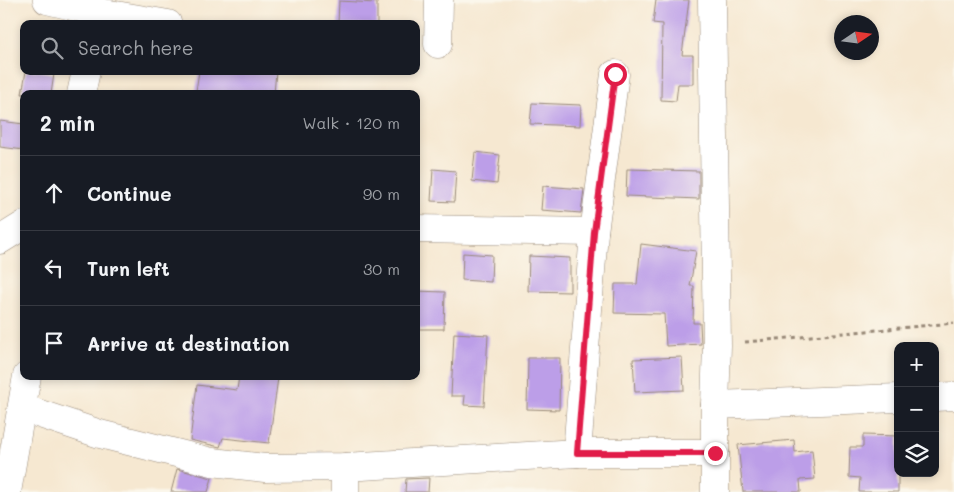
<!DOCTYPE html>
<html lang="en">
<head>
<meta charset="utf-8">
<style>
	:root { --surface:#171b24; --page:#242831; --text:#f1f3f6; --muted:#9ea1a6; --line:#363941 }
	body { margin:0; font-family:Mali,sans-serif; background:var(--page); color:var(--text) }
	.controls { position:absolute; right:15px; bottom:15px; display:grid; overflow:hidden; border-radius:10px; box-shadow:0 2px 8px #0003 }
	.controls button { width:45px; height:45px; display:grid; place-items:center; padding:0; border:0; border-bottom:1px solid var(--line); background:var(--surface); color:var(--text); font:25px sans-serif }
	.compass { position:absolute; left:834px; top:15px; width:45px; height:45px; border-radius:50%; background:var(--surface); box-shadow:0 2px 8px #0003; rotate:77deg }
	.stop { position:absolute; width:15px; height:15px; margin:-11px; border:4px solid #e11d48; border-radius:50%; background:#fff }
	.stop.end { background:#e11d48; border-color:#fff; box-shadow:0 1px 5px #0008 }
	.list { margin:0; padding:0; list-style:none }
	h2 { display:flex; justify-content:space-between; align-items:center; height:65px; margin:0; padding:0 20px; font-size:21px }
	h2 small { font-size:16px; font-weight:400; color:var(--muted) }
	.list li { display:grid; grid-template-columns:32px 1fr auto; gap:15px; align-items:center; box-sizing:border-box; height:75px; padding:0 20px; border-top:1px solid var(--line) }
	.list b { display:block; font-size:19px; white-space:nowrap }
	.list em { font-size:16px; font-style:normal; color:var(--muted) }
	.icon { flex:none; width:28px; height:28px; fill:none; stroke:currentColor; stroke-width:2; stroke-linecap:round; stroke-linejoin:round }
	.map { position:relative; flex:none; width:954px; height:492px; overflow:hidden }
	.search { position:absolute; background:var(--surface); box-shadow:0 2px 8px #0003; left:20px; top:20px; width:400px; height:55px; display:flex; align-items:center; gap:12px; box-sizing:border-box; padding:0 18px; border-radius:10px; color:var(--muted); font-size:19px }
	.panel { position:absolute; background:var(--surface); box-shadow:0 2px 8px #0003; left:20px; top:90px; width:400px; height:290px; border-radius:10px }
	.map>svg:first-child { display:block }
	.building { fill:#bc9ee8 }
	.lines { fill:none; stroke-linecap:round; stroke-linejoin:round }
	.minor-casing { stroke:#988978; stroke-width:29 }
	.path { stroke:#988978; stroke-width:3; stroke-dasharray:4 4; stroke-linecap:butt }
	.minor { stroke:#fff; stroke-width:28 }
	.route { stroke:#e11d48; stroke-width:6 }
</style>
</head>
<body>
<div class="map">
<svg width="954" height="492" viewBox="0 0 954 492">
	<rect width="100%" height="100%" fill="#fbf7ec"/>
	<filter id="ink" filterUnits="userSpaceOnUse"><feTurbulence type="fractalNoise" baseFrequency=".02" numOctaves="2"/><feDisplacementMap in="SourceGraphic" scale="10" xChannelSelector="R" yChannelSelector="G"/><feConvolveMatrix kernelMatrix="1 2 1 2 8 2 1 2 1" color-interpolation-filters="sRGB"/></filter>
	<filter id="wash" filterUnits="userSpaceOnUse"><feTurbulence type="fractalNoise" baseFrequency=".0096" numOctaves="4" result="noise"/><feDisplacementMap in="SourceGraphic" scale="20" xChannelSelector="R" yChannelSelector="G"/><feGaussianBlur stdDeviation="1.12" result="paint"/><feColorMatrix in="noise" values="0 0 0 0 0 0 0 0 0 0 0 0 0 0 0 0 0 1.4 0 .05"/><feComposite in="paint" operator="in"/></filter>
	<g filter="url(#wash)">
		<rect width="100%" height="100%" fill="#f6e8d1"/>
		<g id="blocks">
			<g class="building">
				<polygon points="656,0 689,0 682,55 693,55 693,84 678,84 676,101 661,100 662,24 653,23"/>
				<polygon points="339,1 377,3 377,24 338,24"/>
				<polygon points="26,71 39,71 54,74 51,94 22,94"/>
				<polygon points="199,71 276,71 274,94 217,94 196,91"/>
				<polygon points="532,103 581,105 580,126 530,124"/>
				<polygon points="0,121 24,124 24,150 0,147"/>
				<polygon points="475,152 500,155 497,184 472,181"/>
				<polygon points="433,169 456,171 454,202 431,201"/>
				<polygon points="627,169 699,171 699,199 626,196"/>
				<polygon points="543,186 584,189 581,213 541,210"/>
				<polygon points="641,244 696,251 690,286 694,286 693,323 700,323 701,344 666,346 664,314 614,313 615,284 637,284"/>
				<polygon points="463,253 492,255 491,282 462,280"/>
				<polygon points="529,256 570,258 570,292 528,291"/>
				<polygon points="416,291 445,292 444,329 416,329"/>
				<polygon points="454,333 488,335 484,406 464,405 465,396 451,396"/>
				<polygon points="682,357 684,390 635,392 633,359"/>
				<polygon points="528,358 560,358 559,410 527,409"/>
				<polygon points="239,376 263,376 278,378 269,443 223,438 220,447 190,440 197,385 237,390"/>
				<polygon points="863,435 898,436 898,492 859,492 860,478 849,477 850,447 863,447"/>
				<polygon points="794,440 795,452 812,450 815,479 800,480 801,492 743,492 738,445"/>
				<polygon points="177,469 212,478 208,492 171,492"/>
				<polygon points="429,478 428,492 405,492 406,479"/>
			</g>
		</g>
	</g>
	<g filter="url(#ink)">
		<use href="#blocks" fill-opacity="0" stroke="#988978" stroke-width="1"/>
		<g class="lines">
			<g class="minor-casing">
				<g id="minor">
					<polyline points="47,0 98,12 168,24"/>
					<polyline points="712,0 717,345 715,405 715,492"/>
					<polyline points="438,44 439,0"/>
					<polyline points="81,94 86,71"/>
					<polyline points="416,229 594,232"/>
					<polyline points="0,240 24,225"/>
					<polyline points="935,397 954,396"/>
					<polyline points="715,405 898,398"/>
					<polyline points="22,408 100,434 212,462 265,468 345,467 577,453 715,453"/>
					<polyline points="577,453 594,232 615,74"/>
					<polyline points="345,467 345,492"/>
					<polyline points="7,492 27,376"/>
				</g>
			</g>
			<polyline class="path" points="745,342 954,323"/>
			<use href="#minor" class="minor"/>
		</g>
	</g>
	<g class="lines" filter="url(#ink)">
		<polyline class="route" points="615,74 594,232 577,453 715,453"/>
	</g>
</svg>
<div class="controls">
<button>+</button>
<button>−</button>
<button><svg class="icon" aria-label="layers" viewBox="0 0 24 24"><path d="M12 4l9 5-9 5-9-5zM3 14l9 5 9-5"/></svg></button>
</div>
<svg class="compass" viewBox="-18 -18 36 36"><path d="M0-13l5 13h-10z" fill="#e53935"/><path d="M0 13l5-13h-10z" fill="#9ea1a6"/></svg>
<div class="stop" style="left:615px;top:74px"></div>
<div class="stop end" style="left:715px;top:453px"></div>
<div class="search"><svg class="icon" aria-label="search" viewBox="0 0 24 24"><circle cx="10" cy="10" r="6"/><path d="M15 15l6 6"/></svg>Search here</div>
<section class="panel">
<h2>2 min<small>Walk · 120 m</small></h2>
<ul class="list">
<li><svg class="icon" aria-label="ahead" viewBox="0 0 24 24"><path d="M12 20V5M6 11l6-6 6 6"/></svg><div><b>Continue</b></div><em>90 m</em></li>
<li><svg class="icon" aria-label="left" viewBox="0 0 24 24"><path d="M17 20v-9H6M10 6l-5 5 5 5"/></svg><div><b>Turn left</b></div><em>30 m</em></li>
<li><svg class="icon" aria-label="arrive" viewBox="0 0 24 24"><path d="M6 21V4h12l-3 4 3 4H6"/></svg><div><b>Arrive at destination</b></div></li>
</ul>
</section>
</div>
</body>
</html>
